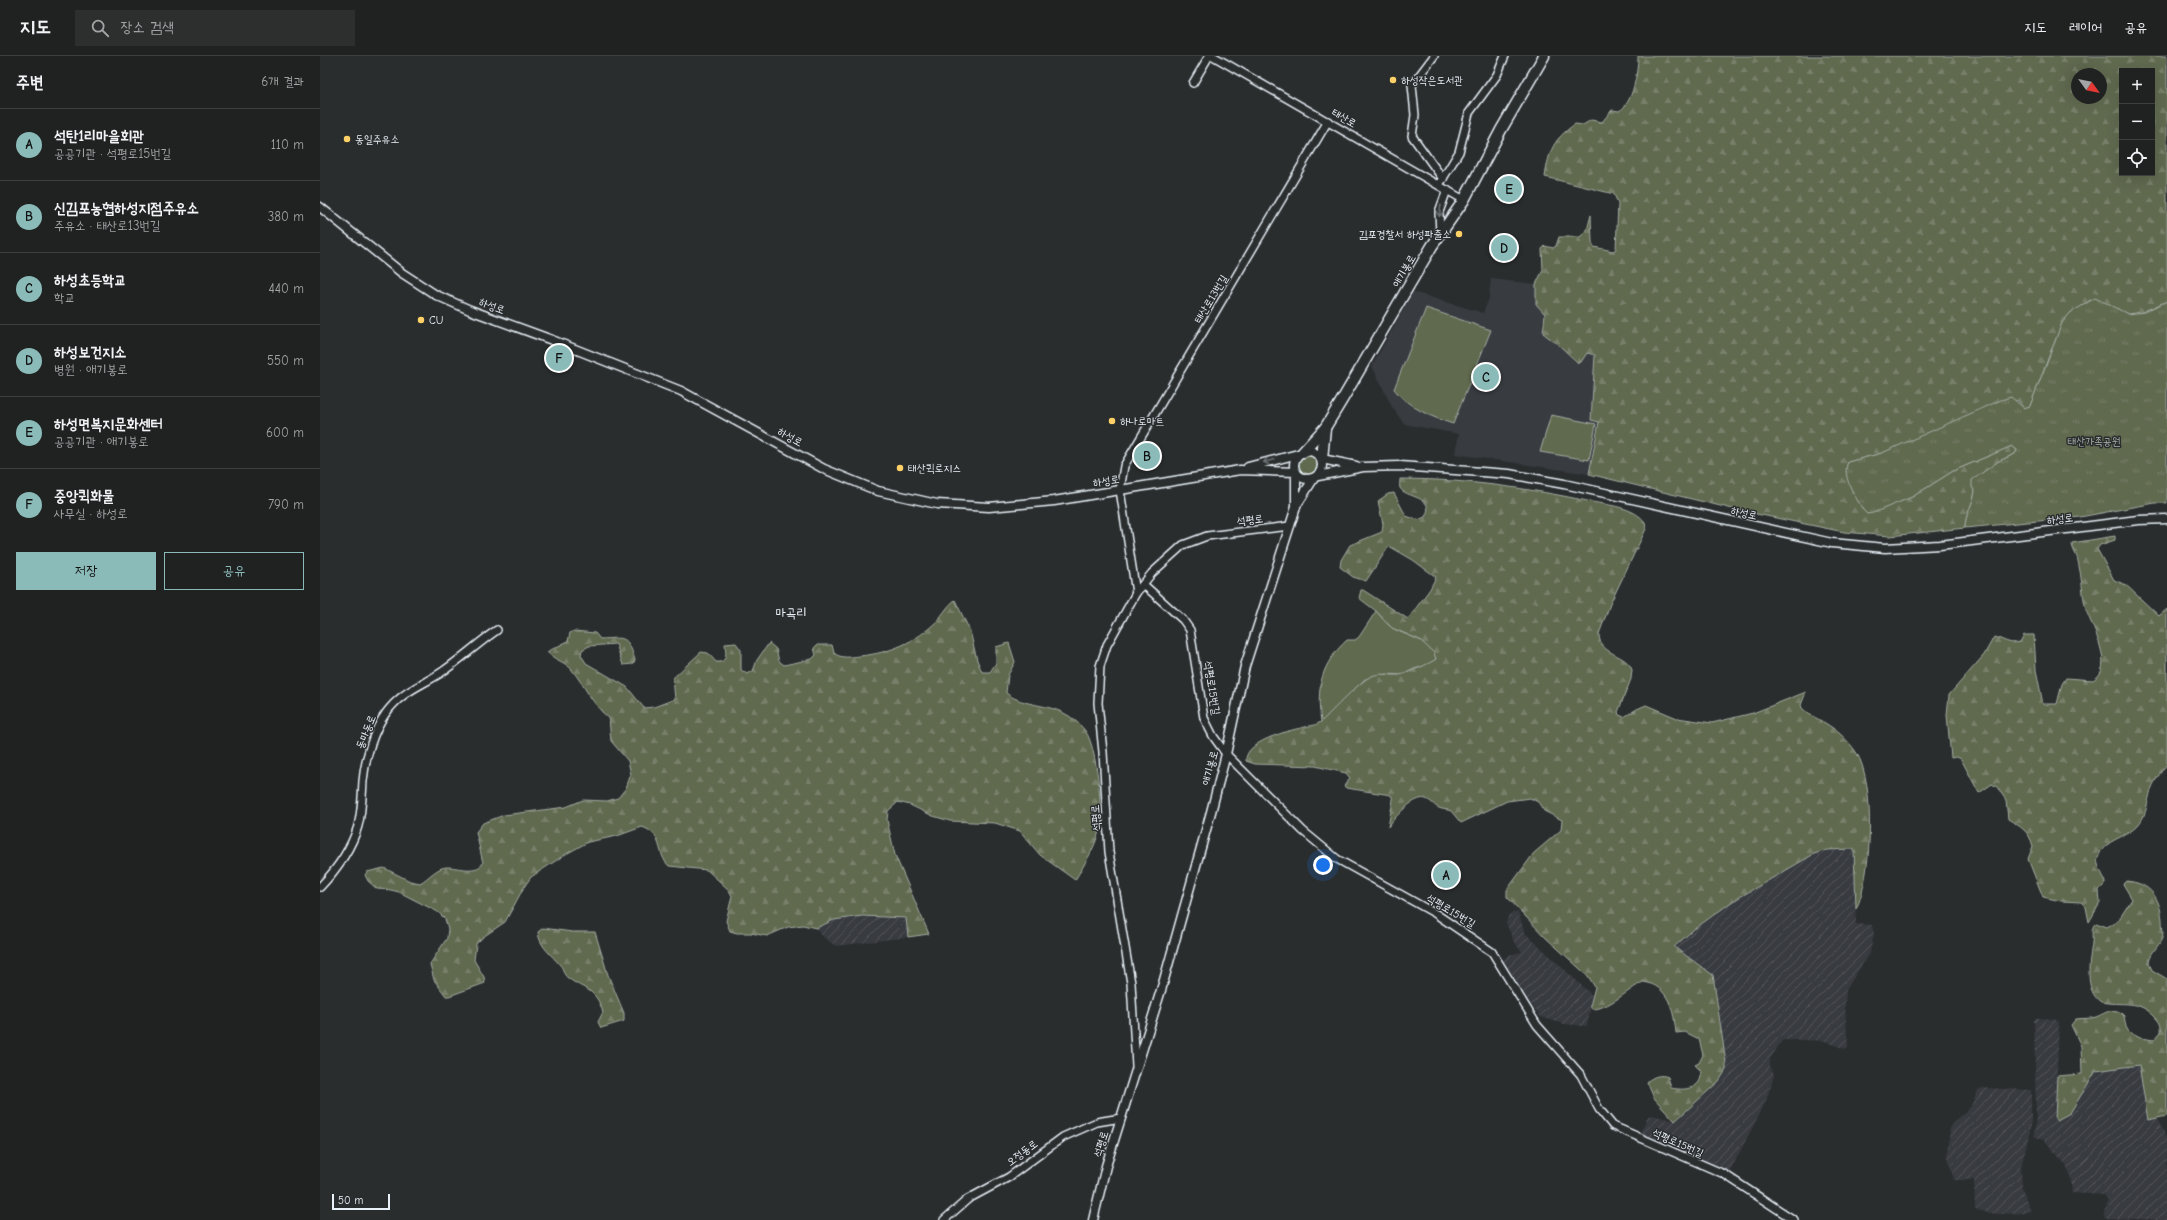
<!DOCTYPE html>
<html lang="ko">
<head>
<meta charset="utf-8">
<style>
	:root { --surface:#202222; --page:#2d2f2f; --text:#f1f3f6; --muted:#a2a4a5; --line:#3d3f40; --accent:#8bbbb9 }
	body { margin:0; font-family:"Comic Neue","Poor Story",sans-serif; background:var(--page); color:var(--text) }
	.controls { position:absolute; right:12px; top:12px; display:grid; overflow:hidden; border-radius:0px; box-shadow:0 4px 16px #0002 }
	.controls button { width:36px; height:36px; display:grid; place-items:center; padding:0; border:0; border-bottom:1px solid var(--line); background:var(--surface); color:var(--text); font:20px sans-serif }
	.compass { position:absolute; left:1751px; top:12px; width:36px; height:36px; border-radius:50%; background:var(--surface); box-shadow:0 4px 16px #0002; rotate:123deg }
	.scale { position:absolute; left:12px; bottom:10px; width:58px; box-sizing:border-box; padding-left:4px; border:2px solid #e8f1f8; border-top:0; font-size:11px; line-height:14px; white-space:nowrap; color:#e8f1f8; -webkit-text-stroke:3px #2a2d2e; paint-order:stroke }
	.you { position:absolute; left:1003px; top:809px; width:14px; height:14px; margin:-10px; border:3px solid #fff; border-radius:50%; background:#1a73e8; box-shadow:0 0 0 6px #1a73e833 }
	.badge { display:grid; place-items:center; width:26px; height:26px; border-radius:50%; background:var(--accent); color:#111; font-size:13px; font-weight:700 }
	.pin { position:absolute; translate:-50% -50%; border:2px solid #fff; box-shadow:0 1px 4px #0006 }
	.list { margin:0; padding:0; list-style:none }
	h2 { display:flex; justify-content:space-between; align-items:center; height:52px; margin:0; padding:0 16px; font-size:17px }
	h2 small { font-size:13px; font-weight:400; color:var(--muted) }
	.list li { display:grid; grid-template-columns:26px 1fr auto; gap:12px; align-items:center; box-sizing:border-box; height:72px; padding:0 16px; border-top:1px solid var(--line) }
	.list b { display:block; font-size:15px; white-space:nowrap }
	.list p { margin:0; font-size:13px; white-space:nowrap; color:var(--muted) }
	.list em { font-size:13px; font-style:normal; color:var(--muted) }
	.actions { display:flex; gap:8px; padding:12px 16px }
	.actions a { flex:1; padding:9px 0; border:1px solid var(--accent); border-radius:0px; text-align:center; font-size:14px; color:var(--accent) }
	.actions .main { background:var(--accent); color:#111 }
	.icon { flex:none; width:22px; height:22px; fill:none; stroke:currentColor; stroke-width:2; stroke-linecap:round; stroke-linejoin:round }
	.map { position:relative; flex:none; width:1847px; height:1164px; overflow:hidden }
	header { display:flex; align-items:center; gap:24px; box-sizing:border-box; height:56px; padding:0 20px; background:var(--surface); border-bottom:1px solid var(--line) }
	header strong { font-size:19px }
	nav { display:flex; gap:22px; margin-inline-start:auto; font-size:14px }
	.search { width:280px; height:36px; background:var(--page); display:flex; align-items:center; gap:10px; box-sizing:border-box; padding:0 14px; border-radius:0px; color:var(--muted); font-size:15px }
	main { display:flex }
	aside { flex:1; background:var(--surface) }
	.map>svg:first-child { display:block }
	.built { fill:#393a41 }
	.industrial { fill:url(#industrial-furrows) }
	.green { fill:#616a50; stroke:#a4aea4 }
	.forest { fill:url(#forest-firs); stroke:#a4aea4; fill-rule:evenodd }
	.park { fill:url(#park-tufts); stroke:#a4aea4 }
	.lines { fill:none; stroke-linecap:round; stroke-linejoin:round }
	.minor-casing { stroke:#e8f1f8; stroke-width:10 }
	.tertiary-casing { stroke:#e8f1f8; stroke-width:11 }
	.secondary-casing { stroke:#e8f1f8; stroke-width:13 }
	.minor { stroke:#2a2d2e; stroke-width:7 }
	.tertiary { stroke:#2a2d2e; stroke-width:8 }
	.secondary { stroke:#2a2d2e; stroke-width:10 }
	.oneway { stroke:#6c7275 }
	.poi-dot { fill:#ffd166; stroke:#2a2d2e; stroke-width:1.5 }
	.labels { text-anchor:middle; dominant-baseline:central; stroke-width:3; stroke-linejoin:round; paint-order:stroke }
	.poi-label { font-size:11px; fill:#e8f1f8; stroke:#2a2d2e; text-anchor:start }
	.street-label { font-size:11px; fill:#e8f1f8; stroke:#2a2d2e }
	.park-label { font-size:11px; fill:#abb4ac; stroke:#2a2d2e }
	.quarter-label { font-size:13px; fill:#e8f1f8; stroke:#2a2d2e }
</style>
</head>
<body>
<header>
<strong>지도</strong>
<div class="search"><svg class="icon" aria-label="search" viewBox="0 0 24 24"><circle cx="10" cy="10" r="6"/><path d="M15 15l6 6"/></svg>장소 검색</div>
<nav><a>지도</a><a>레이어</a><a>공유</a></nav>
</header>
<main>
<aside>
<h2>주변<small>6개 결과</small></h2>
<ul class="list">
<li><span class="badge">A</span><div><b>석탄1리마을회관</b><p>공공기관 · 석평로15번길</p></div><em>110 m</em></li>
<li><span class="badge">B</span><div><b>신김포농협하성지점주유소</b><p>주유소 · 태산로13번길</p></div><em>380 m</em></li>
<li><span class="badge">C</span><div><b>하성초등학교</b><p>학교</p></div><em>440 m</em></li>
<li><span class="badge">D</span><div><b>하성보건지소</b><p>병원 · 애기봉로</p></div><em>550 m</em></li>
<li><span class="badge">E</span><div><b>하성면복지문화센터</b><p>공공기관 · 애기봉로</p></div><em>600 m</em></li>
<li><span class="badge">F</span><div><b>중앙퀵화물</b><p>사무실 · 하성로</p></div><em>790 m</em></li>
</ul>
<div class="actions"><a class="main">저장</a><a>공유</a></div>
</aside>
<div class="map">
<svg width="1847" height="1164" viewBox="0 0 1847 1164">
	<defs>
		<pattern id="industrial-furrows" width="10" height="10" patternUnits="userSpaceOnUse"><rect width="10" height="10" fill="#393a41"/><path d="M-1 1l2-2M0 10L10 0M9 11l2-2" fill="none" stroke="#56575d"/></pattern>
		<pattern id="forest-firs" width="22" height="20" patternUnits="userSpaceOnUse"><rect width="22" height="20" fill="#616a50"/><path d="M5 1l3.5 6h-7zM16 11l3.5 6h-7z" fill="#78806a"/></pattern>
		<pattern id="park-tufts" width="24" height="20" patternUnits="userSpaceOnUse"><rect width="24" height="20" fill="#616a50"/><path d="M3 7l-1-3M5 7V3M7 7l1-3M15 17l-1-3M17 17v-4M19 17l1-3" fill="none" stroke="#78806a"/></pattern>
	</defs>
	<rect width="100%" height="100%" fill="#2a2d2e"/>
	<filter id="ink" filterUnits="userSpaceOnUse"><feTurbulence type="fractalNoise" baseFrequency=".025" numOctaves="2"/><feDisplacementMap in="SourceGraphic" scale="8" xChannelSelector="R" yChannelSelector="G"/><feConvolveMatrix kernelMatrix="1 2 1 2 8 2 1 2 1" color-interpolation-filters="sRGB"/></filter>
	<g filter="url(#ink)">
		<polygon class="built" points="1171,223 1216,228 1216,248 1225,258 1222,268 1226,279 1242,291 1255,306 1261,306 1267,297 1275,299 1271,364 1279,366 1269,418 1135,398 1139,378 1084,368 1072,351 1052,310 1093,236 1163,257 1169,242"/>
		<g class="industrial">
			<polygon points="1534,793 1536,868 1552,869 1554,878 1550,896 1526,934 1525,951 1528,991 1525,993 1505,985 1483,984 1463,984 1459,989 1450,1003 1450,1011 1454,1019 1446,1045 1409,1117 1366,1099 1320,1077 1328,1060 1332,1059 1355,1065 1359,1062 1386,1037 1406,1007 1395,927 1383,910 1355,893 1357,887 1413,845 1494,798 1507,794"/>
			<polygon points="1198,856 1205,877 1273,940 1267,970 1243,968 1221,961 1209,946 1183,904 1188,899 1202,896 1194,886 1186,867 1189,858"/>
			<polygon points="542,860 586,862 588,881 516,890 503,881 496,872 514,864"/>
			<polygon points="1717,962 1734,963 1739,966 1736,1040 1776,1015 1819,1009 1828,1064 1838,1062 1847,1084 1847,1164 1784,1162 1788,1144 1784,1139 1752,1137 1750,1119 1745,1108 1725,1085 1714,1080 1716,1060 1714,964"/>
			<polygon points="1662,1032 1711,1034 1711,1071 1701,1111 1702,1133 1711,1155 1705,1157 1676,1158 1655,1154 1654,1124 1634,1124 1628,1101 1630,1072 1634,1066 1651,1050 1658,1034"/>
		</g>
		<g class="green">
			<path d="M1106,252l65,22 -38,94c-22,-7 -44,-16 -59,-35z"/>
			<polygon points="1231,359 1276,368 1269,404 1220,396"/>
			<circle cx="988" cy="409" r="9"/>
			<path d="M1056,555c5,5 9,12 15,16 10,8 46,14 45,32l-8,6 -14,4 -12,6 -15,-1 -22,5 -44,43c-5,-35 0,-58 26,-82h8l4,-3z"/>
		</g>
		<g class="forest">
			<path d="M1318,0h529v245l-32,14 -7,-1 -38,-14c-11,10 -19,11 -28,23l-32,83 -6,2 -7,-8 -135,53 -34,9c-6,13 13,40 19,52l45,-17 41,-26 59,-25 5,4 -2,4 -16,7 -27,26 3,4c-2,14 -10,23 -10,37l-75,8 -46,-4 -107,-22 -148,-36 10,-52 -8,-2 4,-65 -8,-2 -6,9 -3,1 -17,-16 -18,-14 2,-19 -9,-10v-20l7,-14 -1,-21 3,-3 8,2 3,-2 3,-9h21l7,-7 4,-15 1,27 2,5 19,4 3,-2 2,-45 -4,-10 -69,-17c4,-27 8,-37 30,-53l8,1 8,-5 11,2 10,-12 7,1c14,-7 19,-40 19,-55zM1802,15h30v102h-30zM1757,18h24v24h-24z"/>
			<path d="M1080,423c65,0 129,9 192,23 16,3 42,5 53,20l1,7 -36,75 -11,30c0,22 28,19 33,36l-1,9 -13,33 1,3 5,2 13,-8 9,-4 31,13 35,5 41,-10 53,-21 -5,13 1,3c6,7 15,10 23,15 12,7 23,17 31,29 20,30 16,126 0,157l-2,-60 -27,1 -13,4 -81,47 -40,29 -19,17 39,28 13,88v7l-7,11 -44,40 -21,-23 -7,-16c6,-6 14,-8 21,-5l3,11c14,3 32,1 30,-17l-6,-6 4,-2 4,-8 -4,-16 -14,-7 -9,1c-2,-21 -7,-48 -33,-51 -14,7 -36,28 -51,27l-2,-3 5,-19 -7,-11 -42,-38 -39,-41v-7l27,-37 27,-23 1,-10 -18,-9 -6,-9 -8,-4 -23,3 -46,22 -10,-12c-4,-2 -8,-1 -12,-3 -5,-2 -7,-7 -13,-9 -12,-4 -32,19 -38,28l5,-27 -2,-5 -45,-7 -2,-2 6,-8 -4,-5 -31,-7 -60,-2 -9,-3c-2,-22 53,-33 69,-36l6,-3c10,-10 41,-43 51,-46 9,-4 18,0 27,-1 5,0 34,-13 37,-16l-2,-6 -14,-13 -28,-12 -16,-17 -17,-13 2,-8h2l45,29 22,-30 6,-12 -23,-17 -24,-14 -23,35 -13,-4 -13,-10 1,-7 9,-15 32,-13 1,-8 -5,-23 10,-7 6,-1 12,23 12,4 7,-3c12,-21 -20,-19 -25,-29 -1,-3 0,-6 0,-9z"/>
			<path d="M1795,480v4l-15,5 -3,4 17,31 12,5 33,31 8,-7v155c-6,8 -13,17 -16,26 -4,12 -4,25 -13,35 -11,13 -34,14 -40,32 -3,9 7,18 7,27l-6,6 1,13 -11,19 -3,-15 -5,-5 -20,-1 -18,-4 -15,-38 5,-13c-4,-15 -12,-19 -25,-27l-2,-19 -9,-13 -5,-3 -13,9 -18,-34 -4,-2 -6,1 -4,-43 2,-20 35,-40 10,-18c10,2 14,8 26,5l4,-7h10l2,35 7,34h14l5,-20 4,-6 27,2c23,-12 -1,-53 -7,-70 -4,-16 -4,-33 -8,-49 -1,-7 -6,-11 -6,-18z"/>
			<path d="M635,544l15,31 7,29 5,12h8l6,-9v-16l13,-4 6,19 -7,13 -2,18c17,14 44,10 63,23 6,4 13,10 17,16 11,17 17,79 13,99 -4,17 -15,34 -24,49l-35,-25 -20,-24 -25,-8 -45,-2 -17,-5 -23,-11 -12,-3 -10,9 -1,9 8,35 34,79 -21,3 -2,-19 -44,-2 -28,4 -18,8 -13,-3 -15,2 -21,9 -16,-3h-14l-7,-2 -4,-10 6,-25 -3,-6 -22,-20 -38,-4c-13,-12 -5,-32 -27,-39l-25,9 -29,6 -22,12 -35,23 -7,10 -19,35 -22,15 -7,7 -2,16 10,17 1,6 -36,13h-3l-12,-16 -4,-16 17,-26 1,-9 -3,-10 -7,-7 -39,-20 -8,-2 -14,-1 -9,-8 -3,-6 2,-3 17,-4 26,13 10,2c9,-5 17,-16 27,-16 10,0 30,7 36,-4l-7,-31 7,-9 21,-8 62,-8 17,-7 24,1 11,-3 8,-10 5,-14 -3,-13 -17,-20 -2,-23c-16,-12 -24,-32 -37,-48 -6,-8 -18,-10 -25,-18l21,-11 2,-8 4,-2 21,2 5,6c25,-1 27,-5 35,21l-2,4 -10,1 -7,-21 -27,2 -7,4 -1,5 5,8 41,24 17,21 10,-1 21,-8 -2,-21 28,-26 7,1 8,9c12,1 10,-9 9,-18l11,-1 5,7v20l6,4 6,-3 4,-11 12,-17 7,6 3,12 5,4 28,-6 4,-4 -2,-7 3,-3h15l2,8c7,6 17,4 26,3 30,-3 56,-14 77,-35 6,-7 11,-16 18,-21z"/>
			<path d="M1806,825c24,2 34,16 36,39 0,6 2,13 0,18 -3,9 -13,15 -13,25l3,7 15,9v137l-19,4 -9,-55 -43,6 -26,42 -13,7 -2,-1 2,-43 25,-2 -1,-28 -10,-21 5,-6c7,-1 13,0 20,-2 10,-4 19,-12 28,-1l2,11 3,5 11,6 14,2 7,-8c1,-7 -2,-11 -7,-16 -16,-17 -33,-10 -53,-14 -18,-12 -11,-42 -9,-59 1,-8 -2,-15 4,-20l11,4 11,-6 14,-22 -9,-15z"/>
			<path d="M223,872l29,4h23l13,43 16,38v8l-23,7 -3,-6 5,-10c-8,-25 -18,-21 -35,-34 -5,-3 -4,-9 -8,-13 -8,-10 -21,-19 -22,-33z"/>
		</g>
		<path class="park" d="M1775,242l33,16 16,-2 23,-11v202h-12l-75,14 -115,11c0,-14 8,-23 10,-37l-3,-4v-7l27,-19 16,-7 2,-4 -5,-4 -59,25 -41,26 -39,16 -6,1 -4,-4c-7,-13 -22,-33 -15,-48l34,-9 119,-53 10,-3 13,11 6,-2 32,-83 8,-10z"/>
		<g class="lines">
			<g class="minor-casing">
				<g id="minor">
					<polyline points="893,0 1144,144"/>
					<polyline points="1114,0 1092,29 1095,59 1092,80 1123,123"/>
					<polyline points="873,27 889,0"/>
					<polyline points="1119,129 1139,96 1149,57 1177,19 1185,0"/>
					<polyline points="1120,178 1119,156 1127,134"/>
					<polyline points="823,528 863,564 870,574 884,662 893,680 906,698 983,775 1017,803 1116,858 1172,896 1217,969 1261,1019 1279,1053 1293,1070 1404,1118 1474,1164"/>
					<polyline points="816,537 800,434 804,410 1008,65"/>
					<path d="M0,831c17,-18 31,-37 38,-61 4,-15 4,-30 5,-45 2,-22 10,-50 23,-68 16,-22 35,-27 56,-41 19,-13 36,-29 55,-42"/>
					<polyline points="816,1010 811,927 789,796 783,696 778,647 780,610 787,589 816,537 832,517 863,489 887,480 970,470"/>
					<polyline points="624,1164 648,1143 689,1121 743,1081 777,1066 801,1062"/>
				</g>
			</g>
			<g class="tertiary-casing">
				<g id="tertiary">
					<polyline points="0,151 82,217 116,239 150,254 232,284 361,335 504,413 558,435 617,448 669,451 734,445 920,414 976,416 976,451 925,610 906,698 891,756 842,931 786,1110 773,1164"/>
					<circle cx="988" cy="409" r="14"/>
					<polyline points="1002,403 1036,410"/>
					<polyline points="928,411 978,398"/>
					<polyline points="998,420 1043,411 1080,410 1189,418 1244,428 1512,487 1565,492 1620,489 1818,464 1847,463"/>
					<polyline points="978,447 994,422"/>
				</g>
			</g>
			<g class="secondary-casing">
				<g id="secondary">
					<polyline points="983,396 1005,372 1022,344 1112,190 1144,144 1181,74 1224,0"/>
					<polyline points="1002,403 1005,372"/>
				</g>
			</g>
			<use href="#minor" class="minor"/>
			<use href="#tertiary" class="tertiary"/>
			<use href="#secondary" class="secondary"/>
		</g>
		<defs><path id="oneway-shaft" d="M-6 0H5M1.5-3L5.5 0L1.5 3" fill="none" stroke-width="1.6" stroke-linecap="round" stroke-linejoin="round"/></defs>
		<g class="oneway">
			<use href="#oneway-shaft" transform="translate(1120 155) rotate(98)"/>
			<use href="#oneway-shaft" transform="translate(949 405) rotate(166)"/>
		</g>
	</g>
	<g class="poi-dot">
		<circle cx="1073" cy="24" r="4"/>
		<circle cx="27" cy="83" r="4"/>
		<circle cx="1139" cy="178" r="4"/>
		<circle cx="101" cy="264" r="4"/>
		<circle cx="792" cy="365" r="4"/>
		<circle cx="580" cy="412" r="4"/>
	</g>
	<g class="labels">
		<g class="poi-label">
			<text x="1081" y="24">하성작은도서관</text>
			<text x="35" y="83">동일주유소</text>
			<text x="1131" y="178" text-anchor="end">김포경찰서 하성파출소</text>
			<text x="109" y="264">CU</text>
			<text x="800" y="365">하나로마트</text>
			<text x="588" y="412">태산퀵로지스</text>
		</g>
		<g class="street-label">
			<text transform="translate(1024 62) rotate(30)">태산로</text>
			<text transform="translate(1084 215) rotate(-60)">애기봉로</text>
			<text transform="translate(891 243) rotate(-59)">태산로13번길</text>
			<text transform="translate(172 250) rotate(21)">하성로</text>
			<text transform="translate(470 381) rotate(29)">하성로</text>
			<text transform="translate(786 425) rotate(-9)">하성로</text>
			<text transform="translate(1424 457) rotate(13)">하성로</text>
			<text transform="translate(1740 463) rotate(-7)">하성로</text>
			<text transform="translate(930 464) rotate(-7)">석평로</text>
			<text transform="translate(892 632) rotate(81)">석평로15번길</text>
			<text transform="translate(46 676) rotate(-68)">동마동로</text>
			<text transform="translate(890 712) rotate(-75)">애기봉로</text>
			<text transform="translate(776 762) rotate(-94)">석평로</text>
			<text transform="translate(1131 855) rotate(31)">석평로15번길</text>
			<text transform="translate(1358 1087) rotate(24)">석평로15번길</text>
			<text transform="translate(781 1088) rotate(-73)">석평로</text>
			<text transform="translate(702 1097) rotate(-37)">오정동로</text>
		</g>
		<g class="park-label">
			<text x="1774" y="385">태산가족공원</text>
		</g>
		<g class="quarter-label">
			<text x="471" y="556">마곡리</text>
		</g>
	</g>
</svg>
<div class="controls">
<button>+</button>
<button>−</button>
<button><svg class="icon" aria-label="locate" viewBox="0 0 24 24"><circle cx="12" cy="12" r="6"/><path d="M12 2v4M12 18v4M2 12h4M18 12h4"/></svg></button>
</div>
<svg class="compass" viewBox="-18 -18 36 36"><path d="M0-13l5 13h-10z" fill="#e53935"/><path d="M0 13l5-13h-10z" fill="#a2a4a5"/></svg>
<div class="scale">50 m</div>
<div class="you"></div>
<div class="pin badge" style="left:1126px;top:819px">A</div>
<div class="pin badge" style="left:827px;top:400px">B</div>
<div class="pin badge" style="left:1166px;top:321px">C</div>
<div class="pin badge" style="left:1184px;top:192px">D</div>
<div class="pin badge" style="left:1189px;top:133px">E</div>
<div class="pin badge" style="left:239px;top:302px">F</div>
</div>
</main>
</body>
</html>
